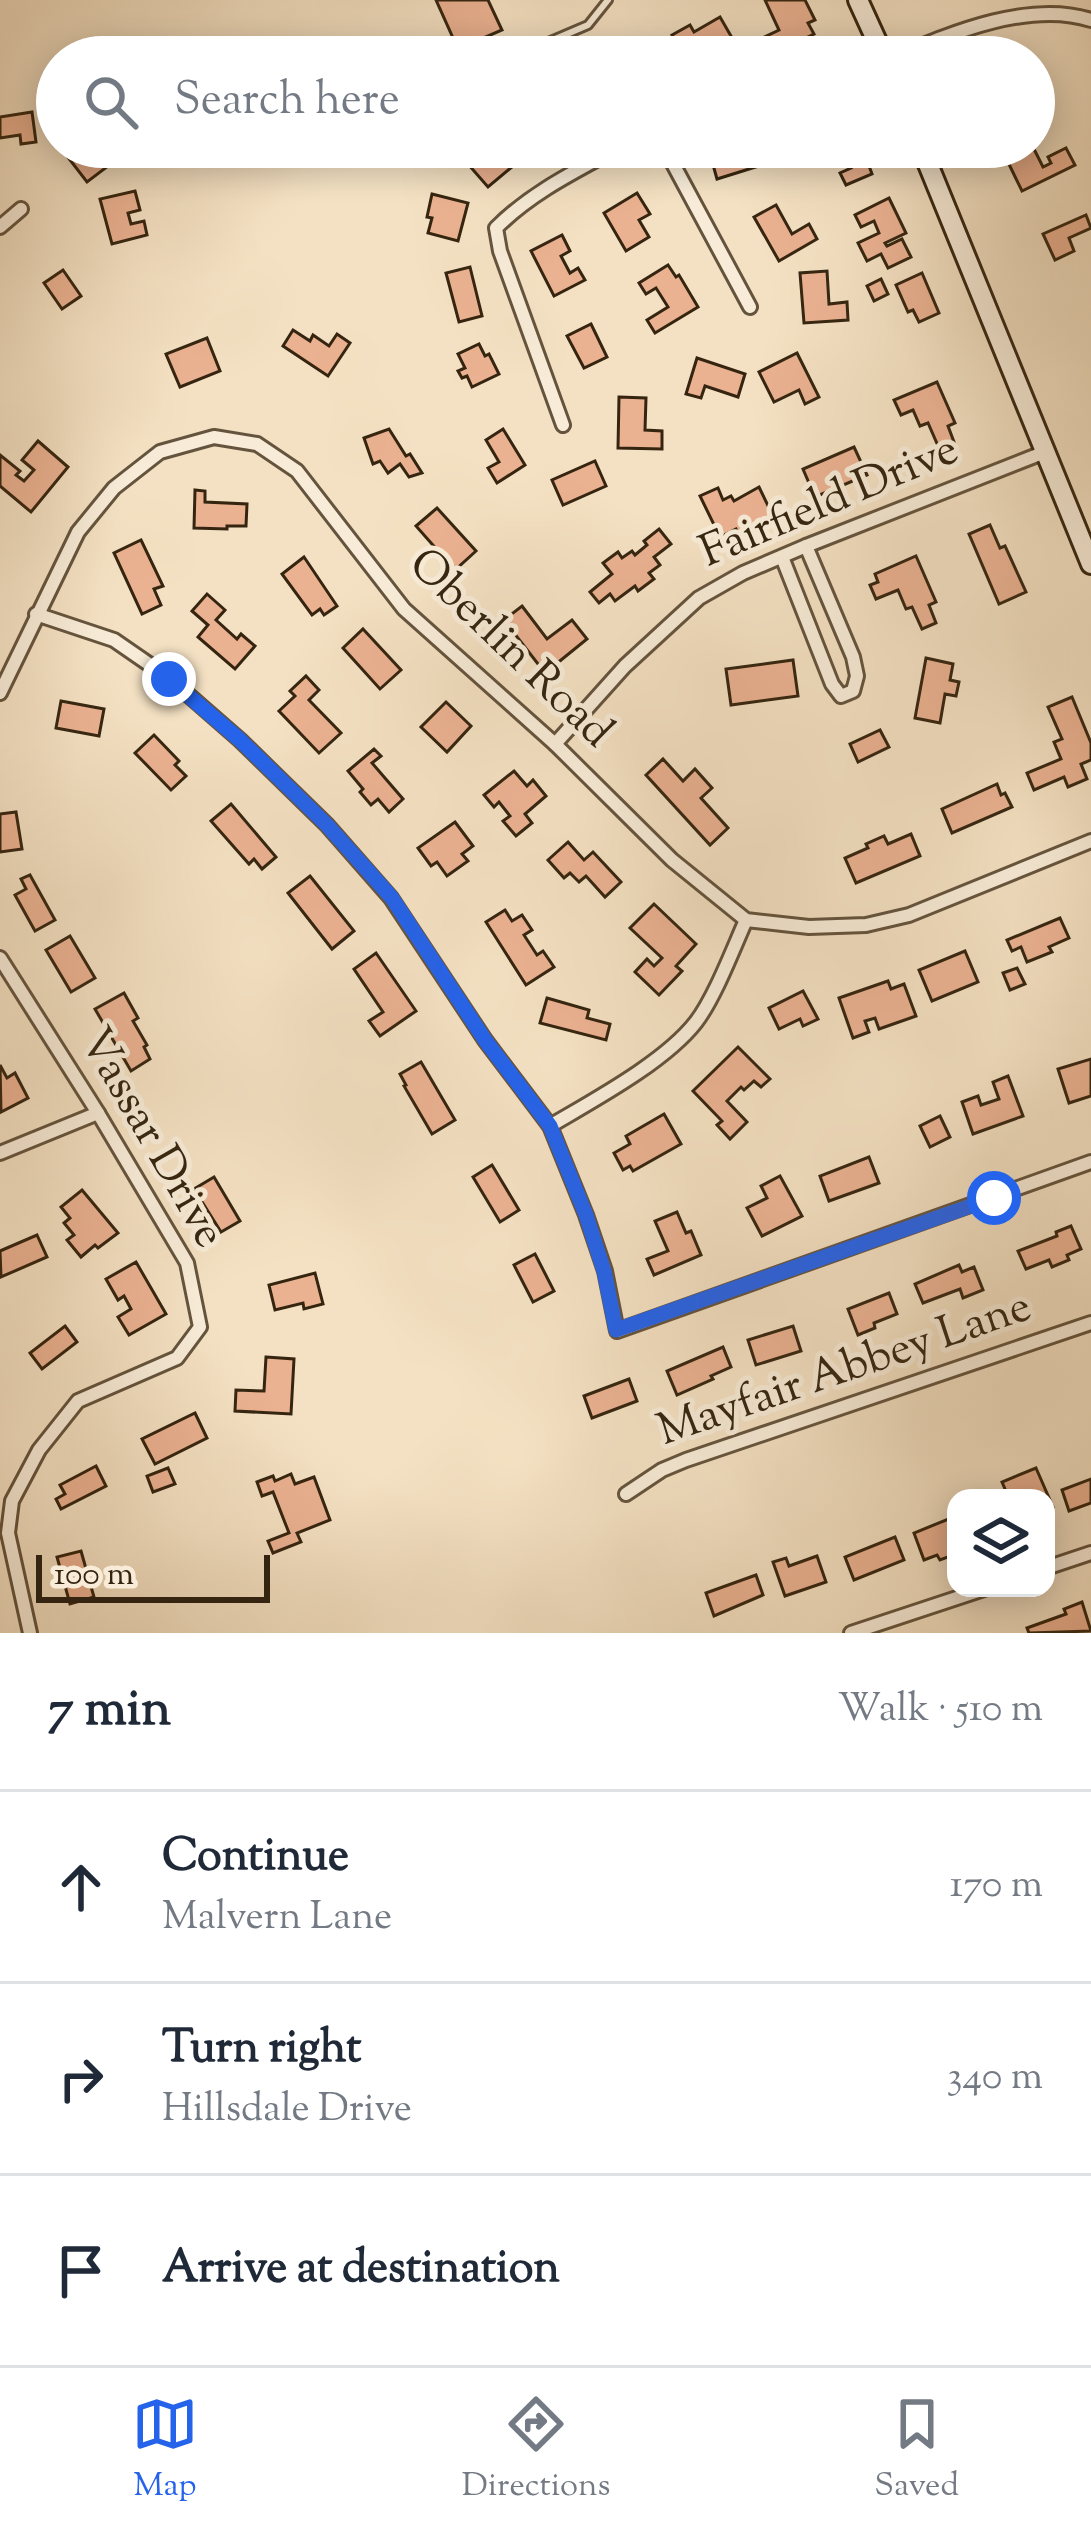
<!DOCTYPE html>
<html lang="en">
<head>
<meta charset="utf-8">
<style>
	:root { --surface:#fff; --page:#f2f2f3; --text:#1f2937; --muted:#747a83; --line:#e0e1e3; --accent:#2563eb }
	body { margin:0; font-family:"Sorts Mill Goudy",serif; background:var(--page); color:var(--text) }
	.controls { position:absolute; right:36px; bottom:36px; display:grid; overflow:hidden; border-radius:24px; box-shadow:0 6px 30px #0003 }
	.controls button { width:108px; height:108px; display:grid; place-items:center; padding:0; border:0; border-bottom:3px solid var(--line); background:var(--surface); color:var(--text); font:60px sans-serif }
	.scale { position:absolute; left:36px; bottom:30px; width:234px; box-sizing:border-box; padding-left:12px; border:6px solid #352510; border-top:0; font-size:33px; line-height:42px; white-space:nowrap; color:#352510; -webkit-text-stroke:9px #f8ecd8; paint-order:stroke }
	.stop { position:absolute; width:36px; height:36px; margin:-27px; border:9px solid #2563eb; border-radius:50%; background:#fff }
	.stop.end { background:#2563eb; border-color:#fff; box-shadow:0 3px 12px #0008 }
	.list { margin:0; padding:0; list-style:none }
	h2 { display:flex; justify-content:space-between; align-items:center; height:156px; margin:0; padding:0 48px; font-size:51px }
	h2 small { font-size:39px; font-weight:400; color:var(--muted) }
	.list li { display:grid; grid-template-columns:78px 1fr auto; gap:36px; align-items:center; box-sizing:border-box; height:192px; padding:0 48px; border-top:3px solid var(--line) }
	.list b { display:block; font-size:45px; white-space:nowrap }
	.list p { margin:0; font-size:39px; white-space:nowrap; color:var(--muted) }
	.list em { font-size:39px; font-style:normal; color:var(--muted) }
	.icon { flex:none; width:66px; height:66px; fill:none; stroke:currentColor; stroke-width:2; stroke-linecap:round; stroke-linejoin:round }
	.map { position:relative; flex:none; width:1091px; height:1633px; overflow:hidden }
	.search { position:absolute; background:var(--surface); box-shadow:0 6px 30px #0003; left:36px; right:36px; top:36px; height:132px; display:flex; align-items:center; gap:30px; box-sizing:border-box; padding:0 42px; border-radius:66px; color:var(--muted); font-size:45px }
	.sheet { height:732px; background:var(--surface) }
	nav { display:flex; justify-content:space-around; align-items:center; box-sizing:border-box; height:168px; border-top:3px solid var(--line); background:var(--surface); font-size:33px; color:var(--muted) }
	nav a { display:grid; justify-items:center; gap:6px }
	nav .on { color:var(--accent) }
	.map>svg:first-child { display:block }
	.building { fill:#ebb292; stroke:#352510; stroke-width:3 }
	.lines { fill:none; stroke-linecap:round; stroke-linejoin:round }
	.service-casing { stroke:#65543d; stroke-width:12 }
	.minor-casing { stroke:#65543d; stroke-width:18 }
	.secondary-casing { stroke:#352510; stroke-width:24 }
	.service { stroke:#f8ecd8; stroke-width:6 }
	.minor { stroke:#f8ecd8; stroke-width:12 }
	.secondary { stroke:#f8ecd8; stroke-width:18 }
	.route { stroke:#2563eb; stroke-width:15 }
	.labels { text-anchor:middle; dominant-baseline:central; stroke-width:10; stroke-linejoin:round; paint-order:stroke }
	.street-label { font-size:45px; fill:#352510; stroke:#f8ecd8 }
</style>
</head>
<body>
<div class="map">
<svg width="1091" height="1633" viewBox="0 0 1091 1633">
	<rect width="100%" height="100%" fill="#f4e1c3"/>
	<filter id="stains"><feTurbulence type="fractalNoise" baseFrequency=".00167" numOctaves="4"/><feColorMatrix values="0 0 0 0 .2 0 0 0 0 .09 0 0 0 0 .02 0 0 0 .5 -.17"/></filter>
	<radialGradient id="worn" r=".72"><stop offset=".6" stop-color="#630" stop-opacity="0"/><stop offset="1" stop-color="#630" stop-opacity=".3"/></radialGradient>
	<g class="building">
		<polygon points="436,0 488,0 502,30 458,49"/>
		<polygon points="765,0 805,0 815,20 808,23 814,34 768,56 760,39 779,30"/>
		<polygon points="720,17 735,43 711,57 685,57 672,35 690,25 694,32"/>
		<polygon points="32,112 36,142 21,144 20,135 0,138 0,117"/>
		<polygon points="60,147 113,147 120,157 87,182"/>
		<polygon points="487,147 507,147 519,161 488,187 467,163"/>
		<polygon points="733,147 785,147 788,157 717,179 712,161 735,155"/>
		<polygon points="822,147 873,147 878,159 868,163 872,174 846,185 840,173 851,168 843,152 827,159"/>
		<polygon points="1014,147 1033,147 1043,167 1051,163 1048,157 1066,148 1075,165 1022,191 1005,156 1015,150"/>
		<polygon points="135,191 140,210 128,213 131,224 144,221 147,235 112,244 100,199"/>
		<polygon points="637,193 650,214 639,220 649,237 626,251 604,213"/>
		<polygon points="432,194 468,203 458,241 428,233 432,218 427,217"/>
		<polygon points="889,198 906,233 885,243 887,246 902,239 911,257 888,268 881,254 867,261 858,243 879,233 874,221 861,227 855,215"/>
		<polygon points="776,205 792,234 809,224 817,239 779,261 754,217"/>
		<polygon points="1086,215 1091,228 1069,238 1074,251 1055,260 1043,234"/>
		<polygon points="562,235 570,251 561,256 570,273 578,268 585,280 554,296 531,251"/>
		<polygon points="668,265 676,277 679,275 698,307 655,333 647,320 668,307 656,288 646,294 639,283"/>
		<polygon points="470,267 482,316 459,322 446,273"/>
		<polygon points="63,270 81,296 62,309 44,283"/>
		<polygon points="827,271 829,304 847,302 848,320 804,323 800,273"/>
		<polygon points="922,273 939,313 919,322 913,310 908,312 896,285"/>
		<polygon points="881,279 888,294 874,301 867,286"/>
		<polygon points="591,324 607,357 584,368 567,336"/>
		<polygon points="293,330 310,341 313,335 329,346 337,334 350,343 328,376 283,346"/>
		<polygon points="207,338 220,371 180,387 166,354"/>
		<polygon points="479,344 485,356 489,354 499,374 472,387 467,376 462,378 458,371 465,368 458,354"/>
		<polygon points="797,353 819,397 805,404 799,390 774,402 759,372"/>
		<polygon points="697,358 745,374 738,397 705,386 701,398 686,394"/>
		<polygon points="937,382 955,423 948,426 954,442 939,448 928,423 920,426 913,410 901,415 894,400"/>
		<polygon points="619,397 646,398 645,430 662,431 662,449 618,448"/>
		<polygon points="389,429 406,456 410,454 422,473 409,477 400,464 388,473 380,461 373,464 364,438"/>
		<polygon points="503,429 525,465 497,483 488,468 499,462 486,440"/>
		<polygon points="38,441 68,467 31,512 0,486 0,455 20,471 16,475 24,481 34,470 22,460"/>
		<polygon points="854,447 867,475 815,497 803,469"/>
		<polygon points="595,461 606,486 563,505 552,480"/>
		<polygon points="759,487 773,516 738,533 736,529 720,537 700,496 718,488 723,500 731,496 734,501"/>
		<polygon points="195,490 205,491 205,502 247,504 246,526 227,526 227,529 194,528"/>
		<polygon points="437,508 476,551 455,570 416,526"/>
		<polygon points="990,525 1000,548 1005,546 1026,592 999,604 969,534"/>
		<polygon points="659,529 671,544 654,557 660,565 649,573 654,579 638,591 635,586 615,601 610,594 599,603 590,592 612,574 603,563 618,552 622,558 632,551 635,555 647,545 644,541"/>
		<polygon points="141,540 163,586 154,589 161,605 142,614 114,553"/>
		<polygon points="916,556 936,602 929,605 936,623 922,629 912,607 906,609 898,590 876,599 870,585 878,582 875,574"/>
		<polygon points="304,557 337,606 324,615 320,609 312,615 282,574"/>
		<polygon points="207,594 225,610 216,620 237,639 241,634 255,646 235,669 198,637 208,625 192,611"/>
		<polygon points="522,606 547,639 572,620 587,639 545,673 504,620"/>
		<polygon points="363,629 401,670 380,689 343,648"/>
		<polygon points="926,658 953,664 950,680 959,682 956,696 945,694 940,723 915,718"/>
		<polygon points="793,660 798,696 731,705 726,669"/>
		<polygon points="306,676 319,690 309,700 341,733 319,753 279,711 295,696 290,691"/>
		<polygon points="1072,697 1091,743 1091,760 1081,764 1087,779 1068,787 1064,777 1034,790 1027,773 1061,759 1054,742 1062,739 1048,707"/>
		<polygon points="61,701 104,709 99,736 56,728"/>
		<polygon points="446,702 471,726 447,752 421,727"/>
		<polygon points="880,730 889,747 858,762 850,744"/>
		<polygon points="154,735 179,761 175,765 186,776 171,790 135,753"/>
		<polygon points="374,749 381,756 372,763 403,799 389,812 378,799 371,805 360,792 363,789 348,771"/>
		<polygon points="663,759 683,781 695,769 712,788 701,798 728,828 710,845 646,775"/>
		<polygon points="514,771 527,786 533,780 546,796 525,814 532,823 516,836 503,821 510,816 499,802 494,807 484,795"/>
		<polygon points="997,784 1001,795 1005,793 1012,807 952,833 942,809"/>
		<polygon points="231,804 276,857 262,869 254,859 249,864 211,821"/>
		<polygon points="16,812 22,849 0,852 0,814"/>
		<polygon points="455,822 473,846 462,854 468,861 447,876 437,862 431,866 418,848"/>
		<polygon points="911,834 920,856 856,883 845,858 868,848 866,844 884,836 888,844"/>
		<polygon points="568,842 584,860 593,852 621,882 605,897 586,876 579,882 570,873 564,878 548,860"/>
		<polygon points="30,875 55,920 35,931 15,895 26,889 21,879"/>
		<polygon points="310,876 354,931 332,949 288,893"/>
		<polygon points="654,904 696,944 676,966 682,971 659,995 635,972 647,959 654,966 662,958 630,928"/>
		<polygon points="505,910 512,921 522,915 532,930 524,935 537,955 543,951 554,967 526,985 486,922"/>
		<polygon points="1060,918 1069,938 1049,947 1052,952 1027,962 1021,947 1012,951 1007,940"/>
		<polygon points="70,936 95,978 71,992 46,950"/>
		<polygon points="965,951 978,982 932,1001 919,970"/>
		<polygon points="376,953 416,1011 380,1036 369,1021 383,1012 354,969"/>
		<polygon points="1017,968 1025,984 1010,990 1003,973"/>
		<polygon points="888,981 891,989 904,984 916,1016 879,1029 875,1018 865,1021 869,1032 853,1038 839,998"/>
		<polygon points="803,991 818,1019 803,1026 800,1019 779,1029 769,1008"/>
		<polygon points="124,993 138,1018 133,1021 147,1045 144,1047 150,1059 131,1071 95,1009"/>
		<polygon points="547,998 589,1010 587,1018 610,1024 606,1040 540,1023"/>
		<polygon points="738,1047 770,1079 761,1087 754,1081 744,1090 741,1087 727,1101 747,1122 730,1139 717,1125 722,1121 693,1091"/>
		<polygon points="1091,1059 1091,1096 1069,1103 1058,1069"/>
		<polygon points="421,1062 455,1120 432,1134 404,1086 406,1085 400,1074"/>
		<polygon points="0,1065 7,1078 15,1073 28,1098 1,1112"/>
		<polygon points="1008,1076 1023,1116 973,1134 962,1102 978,1096 981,1105 999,1099 993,1082"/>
		<polygon points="664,1114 681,1144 633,1171 630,1166 623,1170 614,1153 630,1144 626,1136"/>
		<polygon points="940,1116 950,1137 930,1147 920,1126"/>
		<polygon points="869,1157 879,1183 829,1201 820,1176"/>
		<polygon points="492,1165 519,1210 500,1222 473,1177"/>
		<polygon points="780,1176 802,1216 762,1236 747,1208 767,1198 761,1186"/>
		<polygon points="214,1177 240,1221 221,1232 194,1189"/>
		<polygon points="82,1190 118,1233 98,1248 95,1245 81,1257 67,1240 74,1235 64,1223 70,1218 61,1207"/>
		<polygon points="677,1212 686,1233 691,1231 701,1255 654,1275 647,1259 668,1251 655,1221"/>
		<polygon points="1071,1226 1081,1249 1067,1255 1069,1260 1052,1267 1049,1260 1026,1269 1018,1251 1057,1236 1056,1232"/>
		<polygon points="37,1235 47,1257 1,1277 0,1251"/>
		<polygon points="535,1254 554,1291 533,1302 514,1265"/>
		<polygon points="136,1262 166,1314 129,1335 118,1317 131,1309 124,1296 118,1300 106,1279"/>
		<polygon points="959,1265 962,1272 974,1267 983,1290 963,1298 960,1289 923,1303 915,1284"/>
		<polygon points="315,1273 323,1304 304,1309 303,1303 275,1310 269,1285"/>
		<polygon points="889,1293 897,1314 874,1323 875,1328 858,1335 848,1309"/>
		<polygon points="65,1326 77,1342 42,1369 30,1353"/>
		<polygon points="793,1326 801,1351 756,1365 748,1340"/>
		<polygon points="723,1347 731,1367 711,1376 713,1379 677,1395 667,1371"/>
		<polygon points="266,1357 294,1359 291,1414 235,1411 236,1390 264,1391"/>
		<polygon points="629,1379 637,1401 592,1418 584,1396"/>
		<polygon points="195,1413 207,1438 155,1464 142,1439"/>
		<polygon points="96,1466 106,1486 61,1509 56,1499 65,1494 60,1485"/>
		<polygon points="168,1468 175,1484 153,1492 147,1476"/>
		<polygon points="1036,1468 1053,1507 1046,1509 1046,1498 1003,1498 1008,1496 1002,1482"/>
		<polygon points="291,1474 295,1484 314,1477 330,1520 297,1533 301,1542 273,1553 268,1541 289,1533 273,1492 262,1496 257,1482 273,1476 275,1481"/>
		<polygon points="1091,1479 1091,1503 1069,1511 1062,1490"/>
		<polygon points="956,1516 956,1554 940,1560 937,1555 924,1560 914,1533"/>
		<polygon points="895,1537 904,1560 854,1580 845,1557"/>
		<polygon points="81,1551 94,1597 70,1604 57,1557"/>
		<polygon points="817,1556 826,1582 785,1596 773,1562 786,1558 789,1566"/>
		<polygon points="756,1575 763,1595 714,1616 706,1593"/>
		<polygon points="1082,1602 1091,1631 1029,1633 1027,1628 1066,1614 1064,1609"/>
	</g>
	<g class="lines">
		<g class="service-casing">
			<polyline id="service" points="513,57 588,25 608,0"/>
		</g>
		<g class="minor-casing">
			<g id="minor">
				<path d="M894,57c58,-24 136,-57 197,-37"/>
				<polyline points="664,147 750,307"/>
				<polyline points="0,227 21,209"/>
				<path d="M563,425l-63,-174 -4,-23c36,-36 80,-57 124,-81"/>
				<polyline points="782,557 832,684 841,696 853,691 857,676 853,657 806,546"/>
				<polyline points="36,614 114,640 169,678 240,740 327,825 391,898 485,1040 550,1126 586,1215 605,1271 617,1331 1091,1162"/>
				<polyline points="0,693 78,532 114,488 160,452 214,437 257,444 297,471 404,609 555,744 672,860 746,920 809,927 866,925 909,915 1091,841"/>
				<polyline points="555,744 625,666 699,598 743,573 806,546 1045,452"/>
				<polyline points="0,958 98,1113 187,1263 200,1327 177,1358 78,1401 39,1450 12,1501 8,1533 30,1633"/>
				<path d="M550,1126c44,-26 115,-64 146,-104 19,-25 37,-73 50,-102"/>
				<polyline points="0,1153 98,1113"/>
				<polyline points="626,1494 662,1470 686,1460 1091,1323"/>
				<polyline points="1046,1568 1091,1553"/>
				<polyline points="851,1633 987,1588"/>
			</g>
		</g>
		<g class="secondary-casing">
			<g id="secondary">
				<polyline points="858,0 884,57"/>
				<polyline points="921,147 1091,564"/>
			</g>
		</g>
		<use href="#service" class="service"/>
		<use href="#minor" class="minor"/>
		<use href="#secondary" class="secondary"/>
	</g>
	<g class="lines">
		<polyline class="route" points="169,679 240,740 327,825 392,898 485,1040 550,1126 586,1215 604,1271 616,1330 994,1198"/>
	</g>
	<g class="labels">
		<g class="street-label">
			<text transform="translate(830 503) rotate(-23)">Fairfield Drive</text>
			<text transform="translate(509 650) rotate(44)">Oberlin Road</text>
			<text transform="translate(150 1139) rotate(60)">Vassar Drive</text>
			<text transform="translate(845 1371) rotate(-19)">Mayfair Abbey Lane</text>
		</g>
	</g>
	<rect width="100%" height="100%" filter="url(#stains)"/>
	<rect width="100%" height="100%" fill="url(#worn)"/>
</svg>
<div class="controls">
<button><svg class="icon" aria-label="layers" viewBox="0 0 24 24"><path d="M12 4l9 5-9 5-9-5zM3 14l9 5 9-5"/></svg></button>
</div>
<div class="scale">100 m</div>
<div class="stop" style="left:994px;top:1198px"></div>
<div class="stop end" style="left:169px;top:679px"></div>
<div class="search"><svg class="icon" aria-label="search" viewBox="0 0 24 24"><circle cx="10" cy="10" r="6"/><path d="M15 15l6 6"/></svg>Search here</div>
</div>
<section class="sheet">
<h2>7 min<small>Walk · 510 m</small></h2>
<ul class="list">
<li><svg class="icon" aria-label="ahead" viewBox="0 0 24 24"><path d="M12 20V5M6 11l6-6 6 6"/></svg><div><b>Continue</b><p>Malvern Lane</p></div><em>170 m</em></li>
<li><svg class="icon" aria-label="right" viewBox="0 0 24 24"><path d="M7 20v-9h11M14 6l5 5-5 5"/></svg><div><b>Turn right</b><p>Hillsdale Drive</p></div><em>340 m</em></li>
<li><svg class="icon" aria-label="arrive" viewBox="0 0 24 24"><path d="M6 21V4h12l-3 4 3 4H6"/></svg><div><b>Arrive at destination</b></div></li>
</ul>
</section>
<nav>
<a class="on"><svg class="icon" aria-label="map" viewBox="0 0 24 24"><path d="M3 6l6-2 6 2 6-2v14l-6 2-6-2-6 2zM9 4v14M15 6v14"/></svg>Map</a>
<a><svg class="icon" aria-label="directions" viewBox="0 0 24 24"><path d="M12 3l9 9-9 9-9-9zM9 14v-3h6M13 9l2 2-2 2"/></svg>Directions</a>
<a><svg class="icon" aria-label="saved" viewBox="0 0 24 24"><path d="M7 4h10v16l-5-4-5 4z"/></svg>Saved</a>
</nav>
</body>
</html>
